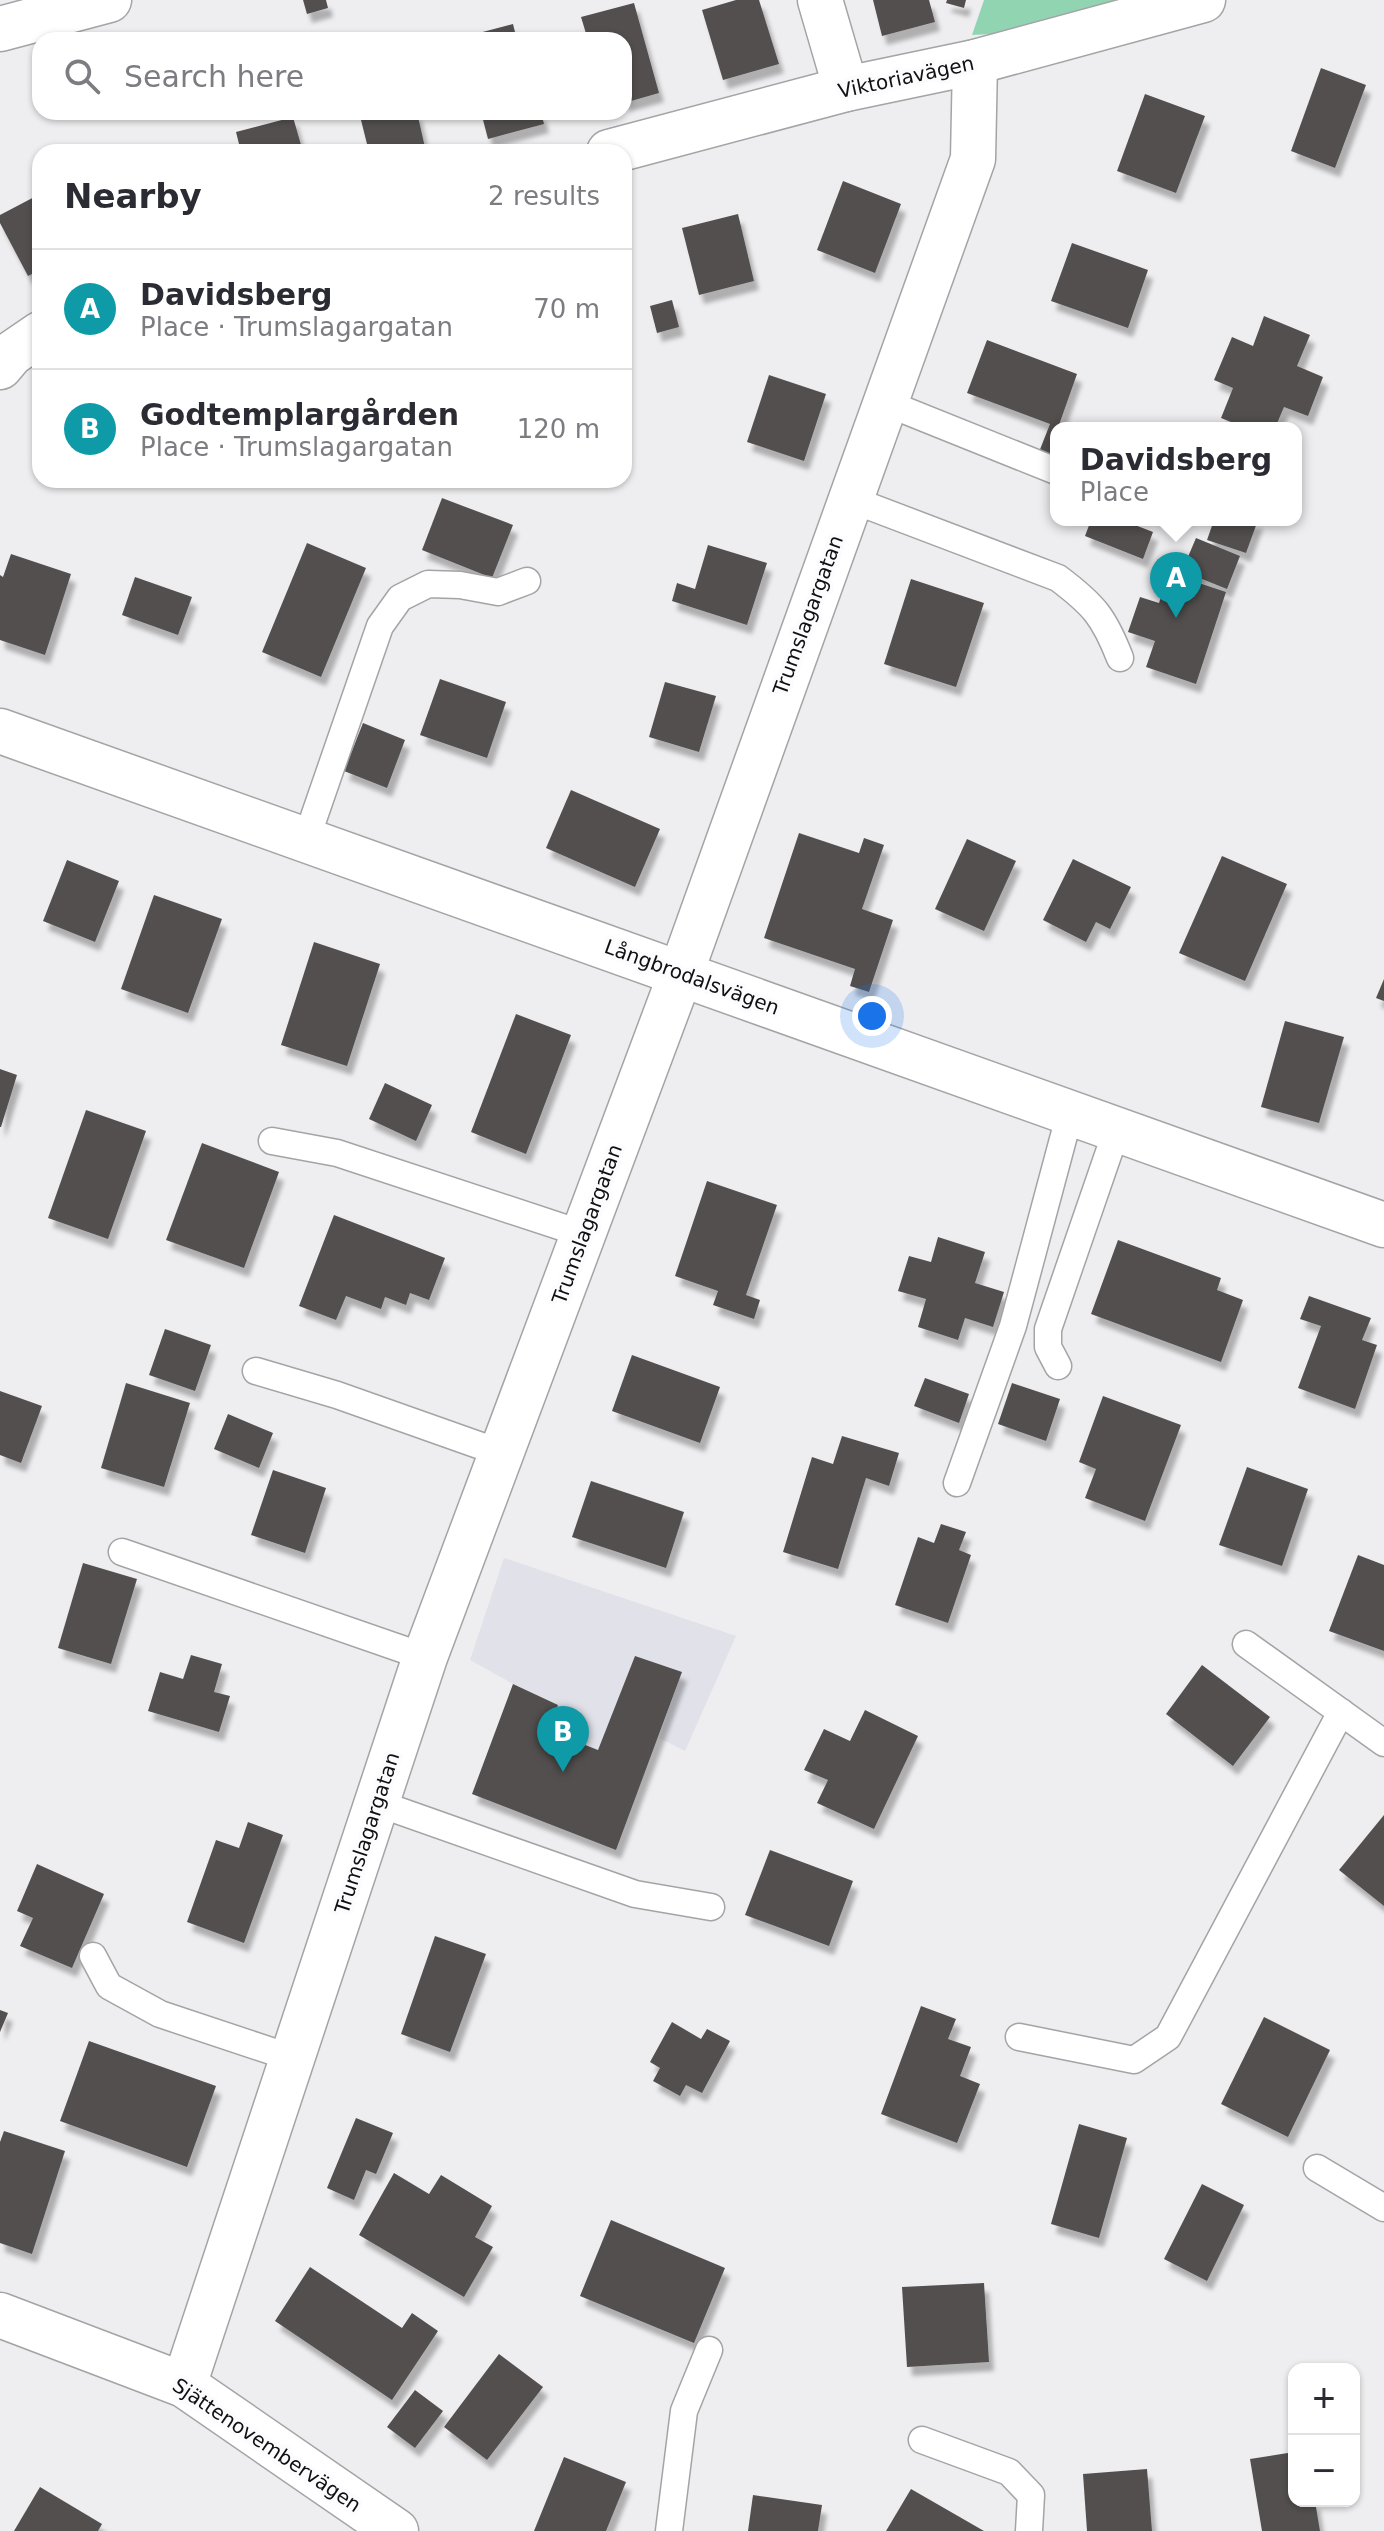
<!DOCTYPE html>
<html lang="en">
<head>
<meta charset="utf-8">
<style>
	:root { --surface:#fff; --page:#f2f2f3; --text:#2b2b33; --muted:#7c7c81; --line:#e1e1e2; --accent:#0f766e }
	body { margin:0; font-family:"DejaVu Sans",sans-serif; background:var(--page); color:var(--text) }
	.controls { position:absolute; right:24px; bottom:24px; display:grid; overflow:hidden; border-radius:16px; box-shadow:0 2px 6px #0004 }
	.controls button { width:72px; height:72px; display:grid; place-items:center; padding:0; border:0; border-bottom:2px solid var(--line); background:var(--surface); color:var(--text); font:40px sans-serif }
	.you { position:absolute; left:872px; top:1016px; width:28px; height:28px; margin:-20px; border:6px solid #fff; border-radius:50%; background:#1a73e8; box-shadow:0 0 0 12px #1a73e833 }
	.badge { display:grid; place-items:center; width:52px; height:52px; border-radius:50%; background:var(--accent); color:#fff; font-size:26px; font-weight:700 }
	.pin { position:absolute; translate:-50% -66px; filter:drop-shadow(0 2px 4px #0008) }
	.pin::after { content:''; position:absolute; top:42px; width:28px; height:24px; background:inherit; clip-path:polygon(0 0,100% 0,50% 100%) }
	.popup { position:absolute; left:1050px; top:422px; width:252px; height:104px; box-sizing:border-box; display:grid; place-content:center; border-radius:16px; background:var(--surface); filter:drop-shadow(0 2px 6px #0005); font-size:26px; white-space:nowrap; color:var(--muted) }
	.popup b { font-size:30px; color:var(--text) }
	.popup::after { content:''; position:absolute; left:50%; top:100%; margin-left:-16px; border:16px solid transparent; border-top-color:var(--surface) }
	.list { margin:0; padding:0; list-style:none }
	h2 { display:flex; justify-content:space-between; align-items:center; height:104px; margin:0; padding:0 32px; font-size:34px }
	h2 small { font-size:26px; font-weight:400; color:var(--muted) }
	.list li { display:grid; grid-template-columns:52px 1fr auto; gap:24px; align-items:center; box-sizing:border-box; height:120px; padding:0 32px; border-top:2px solid var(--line) }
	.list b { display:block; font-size:30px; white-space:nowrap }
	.list p { margin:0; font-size:26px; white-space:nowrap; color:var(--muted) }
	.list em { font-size:26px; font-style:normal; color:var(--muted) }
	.icon { flex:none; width:44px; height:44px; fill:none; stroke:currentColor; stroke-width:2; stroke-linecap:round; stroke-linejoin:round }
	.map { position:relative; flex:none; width:1384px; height:2531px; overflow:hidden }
	.search { position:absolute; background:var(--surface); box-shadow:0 2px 6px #0004; left:32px; top:32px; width:600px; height:88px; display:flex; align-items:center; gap:20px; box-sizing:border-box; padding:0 28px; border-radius:24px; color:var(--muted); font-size:30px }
	.panel { position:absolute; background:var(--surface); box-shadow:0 2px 6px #0004; left:32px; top:144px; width:600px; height:344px; border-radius:24px }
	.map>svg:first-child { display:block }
	.built { fill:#e1e1ea }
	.green { fill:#91d4b1 }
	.building { fill:#52504f; filter:url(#shadow) }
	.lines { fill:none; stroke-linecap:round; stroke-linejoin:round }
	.service-casing { stroke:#a4a4a6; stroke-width:29 }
	.minor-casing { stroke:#a4a4a6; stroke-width:47 }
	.tertiary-casing { stroke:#a4a4a6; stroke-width:47 }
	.service { stroke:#fff; stroke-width:26 }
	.minor { stroke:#fff; stroke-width:44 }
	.tertiary { stroke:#fff; stroke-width:44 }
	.labels { text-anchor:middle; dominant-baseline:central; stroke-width:8; stroke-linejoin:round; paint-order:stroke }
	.street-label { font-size:20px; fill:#101010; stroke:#fcfcfe }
</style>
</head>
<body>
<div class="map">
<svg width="1384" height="2531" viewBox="0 0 1384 2531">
	<defs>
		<filter id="shadow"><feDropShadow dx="5" dy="9" stdDeviation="2" flood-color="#0004"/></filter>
	</defs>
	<rect width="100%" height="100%" fill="#eeeef0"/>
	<polygon class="built" points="504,1558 736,1636 685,1751 659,1738 682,1672 611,1719 598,1750 547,1730 558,1705 513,1684 470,1660"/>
	<polygon class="green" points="984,0 1140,0 1034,32 972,35"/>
	<g class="building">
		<polygon points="303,0 326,0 328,8 307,14"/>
		<polygon points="736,0 759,0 779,64 723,80 702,10"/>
		<polygon points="873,0 929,0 935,22 882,36"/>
		<polygon points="947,0 966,0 964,8 946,3"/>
		<polygon points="634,3 659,93 624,103 624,40 588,40 581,17"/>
		<polygon points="513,24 517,40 456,40 456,39"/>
		<polygon points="1321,68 1366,85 1335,168 1291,151"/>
		<polygon points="1145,94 1205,116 1176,193 1117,171"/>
		<polygon points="359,112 417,112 426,152 369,152"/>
		<polygon points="481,112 541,112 544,124 488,139"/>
		<polygon points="293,117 303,152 241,152 236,132"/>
		<polygon points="843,181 901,204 875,273 817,250"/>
		<polygon points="40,194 40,270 28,276 0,223 0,215"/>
		<polygon points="738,214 754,281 699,295 682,228"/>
		<polygon points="1072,243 1148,270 1128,328 1051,301"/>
		<polygon points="672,300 679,327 657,333 650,306"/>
		<polygon points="1264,316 1310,335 1297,366 1323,377 1308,416 1284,407 1275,428 1246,428 1221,418 1233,388 1214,380 1232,337 1253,346"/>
		<polygon points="987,340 1077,374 1059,425 1066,428 1056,428 1056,459 1039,452 1050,424 967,393"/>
		<polygon points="769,375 826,394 804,461 747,442"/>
		<polygon points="442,498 513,525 492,578 422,550"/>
		<polygon points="1091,520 1122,520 1153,532 1143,559 1085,536"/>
		<polygon points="1214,520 1258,520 1246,553 1207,540"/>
		<polygon points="1196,538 1240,556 1227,589 1182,571"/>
		<polygon points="307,543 366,568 321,677 262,652"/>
		<polygon points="708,545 767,563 747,625 672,601 677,583 695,589"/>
		<polygon points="11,554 71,574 45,655 0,640 0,575 3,577"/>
		<polygon points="1169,573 1226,592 1196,684 1146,667 1155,641 1128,632 1140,597 1159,603"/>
		<polygon points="135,577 192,597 178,635 122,615"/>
		<polygon points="911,579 984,603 956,687 884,664"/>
		<polygon points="440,679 506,702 487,758 420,735"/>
		<polygon points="665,682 716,696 699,752 649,737"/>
		<polygon points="363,723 405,740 387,788 344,771"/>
		<polygon points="571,790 660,829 635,887 546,848"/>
		<polygon points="799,833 859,853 864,838 884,845 862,909 893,920 869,992 850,986 855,969 764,938"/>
		<polygon points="967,839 1016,861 984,931 935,909"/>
		<polygon points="1222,856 1287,884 1245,981 1179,953"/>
		<polygon points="1073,859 1131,887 1110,929 1096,922 1086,942 1043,920"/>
		<polygon points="67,860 119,881 95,942 43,921"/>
		<polygon points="154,895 222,919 188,1013 121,989"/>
		<polygon points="314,942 380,964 347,1066 281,1045"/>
		<polygon points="1384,979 1384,1001 1376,998"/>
		<polygon points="516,1014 571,1035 526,1154 471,1132"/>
		<polygon points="1285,1021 1344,1037 1319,1123 1261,1107"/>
		<polygon points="0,1069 17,1075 1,1127 0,1127"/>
		<polygon points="385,1083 432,1105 416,1141 369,1119"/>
		<polygon points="86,1110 146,1131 108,1239 48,1218"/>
		<polygon points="202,1143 279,1172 244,1268 166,1240"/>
		<polygon points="707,1181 777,1205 746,1295 760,1300 754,1319 713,1305 718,1291 675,1276"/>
		<polygon points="334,1215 445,1258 429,1300 410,1293 406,1305 385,1297 381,1309 346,1296 336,1320 299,1306"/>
		<polygon points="938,1237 985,1252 975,1283 1004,1292 993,1327 965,1318 958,1340 918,1327 926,1299 898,1291 909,1256 931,1262"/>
		<polygon points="1118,1240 1221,1278 1217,1290 1243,1300 1221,1362 1091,1314"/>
		<polygon points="1309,1296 1371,1318 1362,1340 1377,1345 1355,1409 1298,1388 1321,1326 1300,1319"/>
		<polygon points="165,1329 211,1345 195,1391 149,1375"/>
		<polygon points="632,1355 720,1387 700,1443 612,1411"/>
		<polygon points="925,1378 969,1394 959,1423 914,1406"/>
		<polygon points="126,1383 190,1403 164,1487 101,1468"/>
		<polygon points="1012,1383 1060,1399 1046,1441 998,1424"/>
		<polygon points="0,1391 42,1406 21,1463 0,1455"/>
		<polygon points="1103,1396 1181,1425 1145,1521 1085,1498 1096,1469 1079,1462"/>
		<polygon points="228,1414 273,1433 259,1468 214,1449"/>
		<polygon points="842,1436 899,1453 889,1486 866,1478 838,1569 783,1552 812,1457 833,1464"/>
		<polygon points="1247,1467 1308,1489 1282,1566 1219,1545"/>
		<polygon points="273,1470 326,1488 305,1553 251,1535"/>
		<polygon points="591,1481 684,1512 666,1568 572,1537"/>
		<polygon points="941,1524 966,1532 959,1550 971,1555 948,1623 895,1605 918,1537 934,1543"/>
		<polygon points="1358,1555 1384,1565 1384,1651 1329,1631"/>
		<polygon points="83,1563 137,1579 111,1664 58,1648"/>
		<polygon points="191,1655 222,1664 214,1692 230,1696 219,1732 148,1711 160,1672 183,1679"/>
		<polygon points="635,1656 682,1672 616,1850 472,1794 513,1684 558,1705 547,1730 598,1750"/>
		<polygon points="1202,1665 1270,1717 1233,1766 1166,1714"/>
		<polygon points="865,1710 918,1736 874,1829 817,1803 828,1780 804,1770 824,1729 850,1741"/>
		<polygon points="1384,1815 1384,1906 1339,1870"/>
		<polygon points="248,1822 283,1835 244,1943 187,1922 216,1840 239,1848"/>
		<polygon points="770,1850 853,1881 829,1946 745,1915"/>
		<polygon points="37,1864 104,1894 72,1968 20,1946 33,1918 17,1911"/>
		<polygon points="435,1936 486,1954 450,2052 401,2034"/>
		<polygon points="921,2006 956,2019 948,2039 971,2047 960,2076 980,2084 957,2143 881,2114"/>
		<polygon points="0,2010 8,2013 0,2032"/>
		<polygon points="1264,2017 1330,2050 1288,2137 1221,2104"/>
		<polygon points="672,2022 701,2039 707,2029 730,2041 702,2093 686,2085 680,2096 653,2081 660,2068 650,2062"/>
		<polygon points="89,2041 216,2086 187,2167 60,2121"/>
		<polygon points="356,2118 393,2133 376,2174 366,2170 354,2200 327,2188"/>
		<polygon points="1079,2124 1127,2138 1099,2238 1051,2224"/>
		<polygon points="4,2131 65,2151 32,2254 0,2243 0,2142"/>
		<polygon points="394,2173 429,2194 441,2175 492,2206 475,2237 493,2247 464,2297 359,2235"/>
		<polygon points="1202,2184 1244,2205 1207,2281 1164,2259"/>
		<polygon points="611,2220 725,2268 694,2343 580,2296"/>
		<polygon points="310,2267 402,2328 412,2313 438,2331 392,2400 275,2321"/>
		<polygon points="984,2283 989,2362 907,2367 902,2287"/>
		<polygon points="499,2354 543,2387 487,2460 444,2427"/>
		<polygon points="415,2390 443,2411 415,2448 387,2427"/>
		<polygon points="1294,2452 1294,2501 1315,2501 1320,2531 1262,2531 1250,2459"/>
		<polygon points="564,2457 626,2482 606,2531 534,2531"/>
		<polygon points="1147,2469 1152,2531 1087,2531 1083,2474"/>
		<polygon points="40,2487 102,2524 98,2531 14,2531"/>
		<polygon points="911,2489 984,2531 886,2531"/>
		<polygon points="753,2495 822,2505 818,2531 748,2531"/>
	</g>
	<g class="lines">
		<g class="service-casing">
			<g id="service">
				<polyline points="884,402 1056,471"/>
				<path d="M850,499l208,79c36,27 46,39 62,80"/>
				<polyline points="306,840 380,626 400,598 428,584 460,585 498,592 527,581"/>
				<polyline points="272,1141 337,1153 583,1234"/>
				<polyline points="1058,1366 1048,1347 1048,1329 1117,1129"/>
				<polyline points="256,1371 337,1395 501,1453"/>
				<polyline points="957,1483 1013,1326 1070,1113"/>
				<polyline points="122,1552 425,1657"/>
				<polyline points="1246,1644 1384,1743"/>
				<polyline points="377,1803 635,1894 711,1907"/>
				<polyline points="93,1956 109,1986 160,2014 292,2058"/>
				<polyline points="1019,2037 1134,2060 1168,2037 1341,1712"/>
				<polyline points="1317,2168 1384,2208"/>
				<polyline points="922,2440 1009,2472 1031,2495 1029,2531"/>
				<polyline points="669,2531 684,2411 709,2350"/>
			</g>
		</g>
		<g class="minor-casing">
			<g id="minor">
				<polyline points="820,0 846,89"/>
				<polyline points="0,29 109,0"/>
				<polyline points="609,152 846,89 975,62 1203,0"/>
				<polyline points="0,367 11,354 40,334"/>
				<polyline points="184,2385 425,1657 681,973 973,159 975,62"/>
			</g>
		</g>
		<g class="tertiary-casing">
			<g id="tertiary">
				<polyline points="0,731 1384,1225"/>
				<polyline points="0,2315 184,2385 396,2531"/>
			</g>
		</g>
		<use href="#service" class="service"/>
		<use href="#minor" class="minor"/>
		<use href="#tertiary" class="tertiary"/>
	</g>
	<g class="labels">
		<g class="street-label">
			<text transform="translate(906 77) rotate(-12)">Viktoriavägen</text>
			<text transform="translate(808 615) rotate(-70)">Trumslagargatan</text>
			<text transform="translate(692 977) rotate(20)">Långbrodalsvägen</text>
			<text transform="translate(587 1224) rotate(-70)">Trumslagargatan</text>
			<text transform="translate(367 1833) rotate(-72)">Trumslagargatan</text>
			<text transform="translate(267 2445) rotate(34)">Sjättenovembervägen</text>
		</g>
	</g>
</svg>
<div class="controls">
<button>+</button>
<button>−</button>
</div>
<div class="you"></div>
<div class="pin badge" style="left:1176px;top:618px;background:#0f9aa8">A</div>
<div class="popup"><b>Davidsberg</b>Place</div>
<div class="pin badge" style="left:563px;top:1772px;background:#0f9aa8">B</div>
<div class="search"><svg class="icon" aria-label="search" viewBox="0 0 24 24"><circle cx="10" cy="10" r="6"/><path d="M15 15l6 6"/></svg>Search here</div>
<section class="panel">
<h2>Nearby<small>2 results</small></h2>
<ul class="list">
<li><span class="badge" style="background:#0f9aa8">A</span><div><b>Davidsberg</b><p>Place · Trumslagargatan</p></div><em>70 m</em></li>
<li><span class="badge" style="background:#0f9aa8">B</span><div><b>Godtemplargården</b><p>Place · Trumslagargatan</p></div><em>120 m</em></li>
</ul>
</section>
</div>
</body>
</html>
